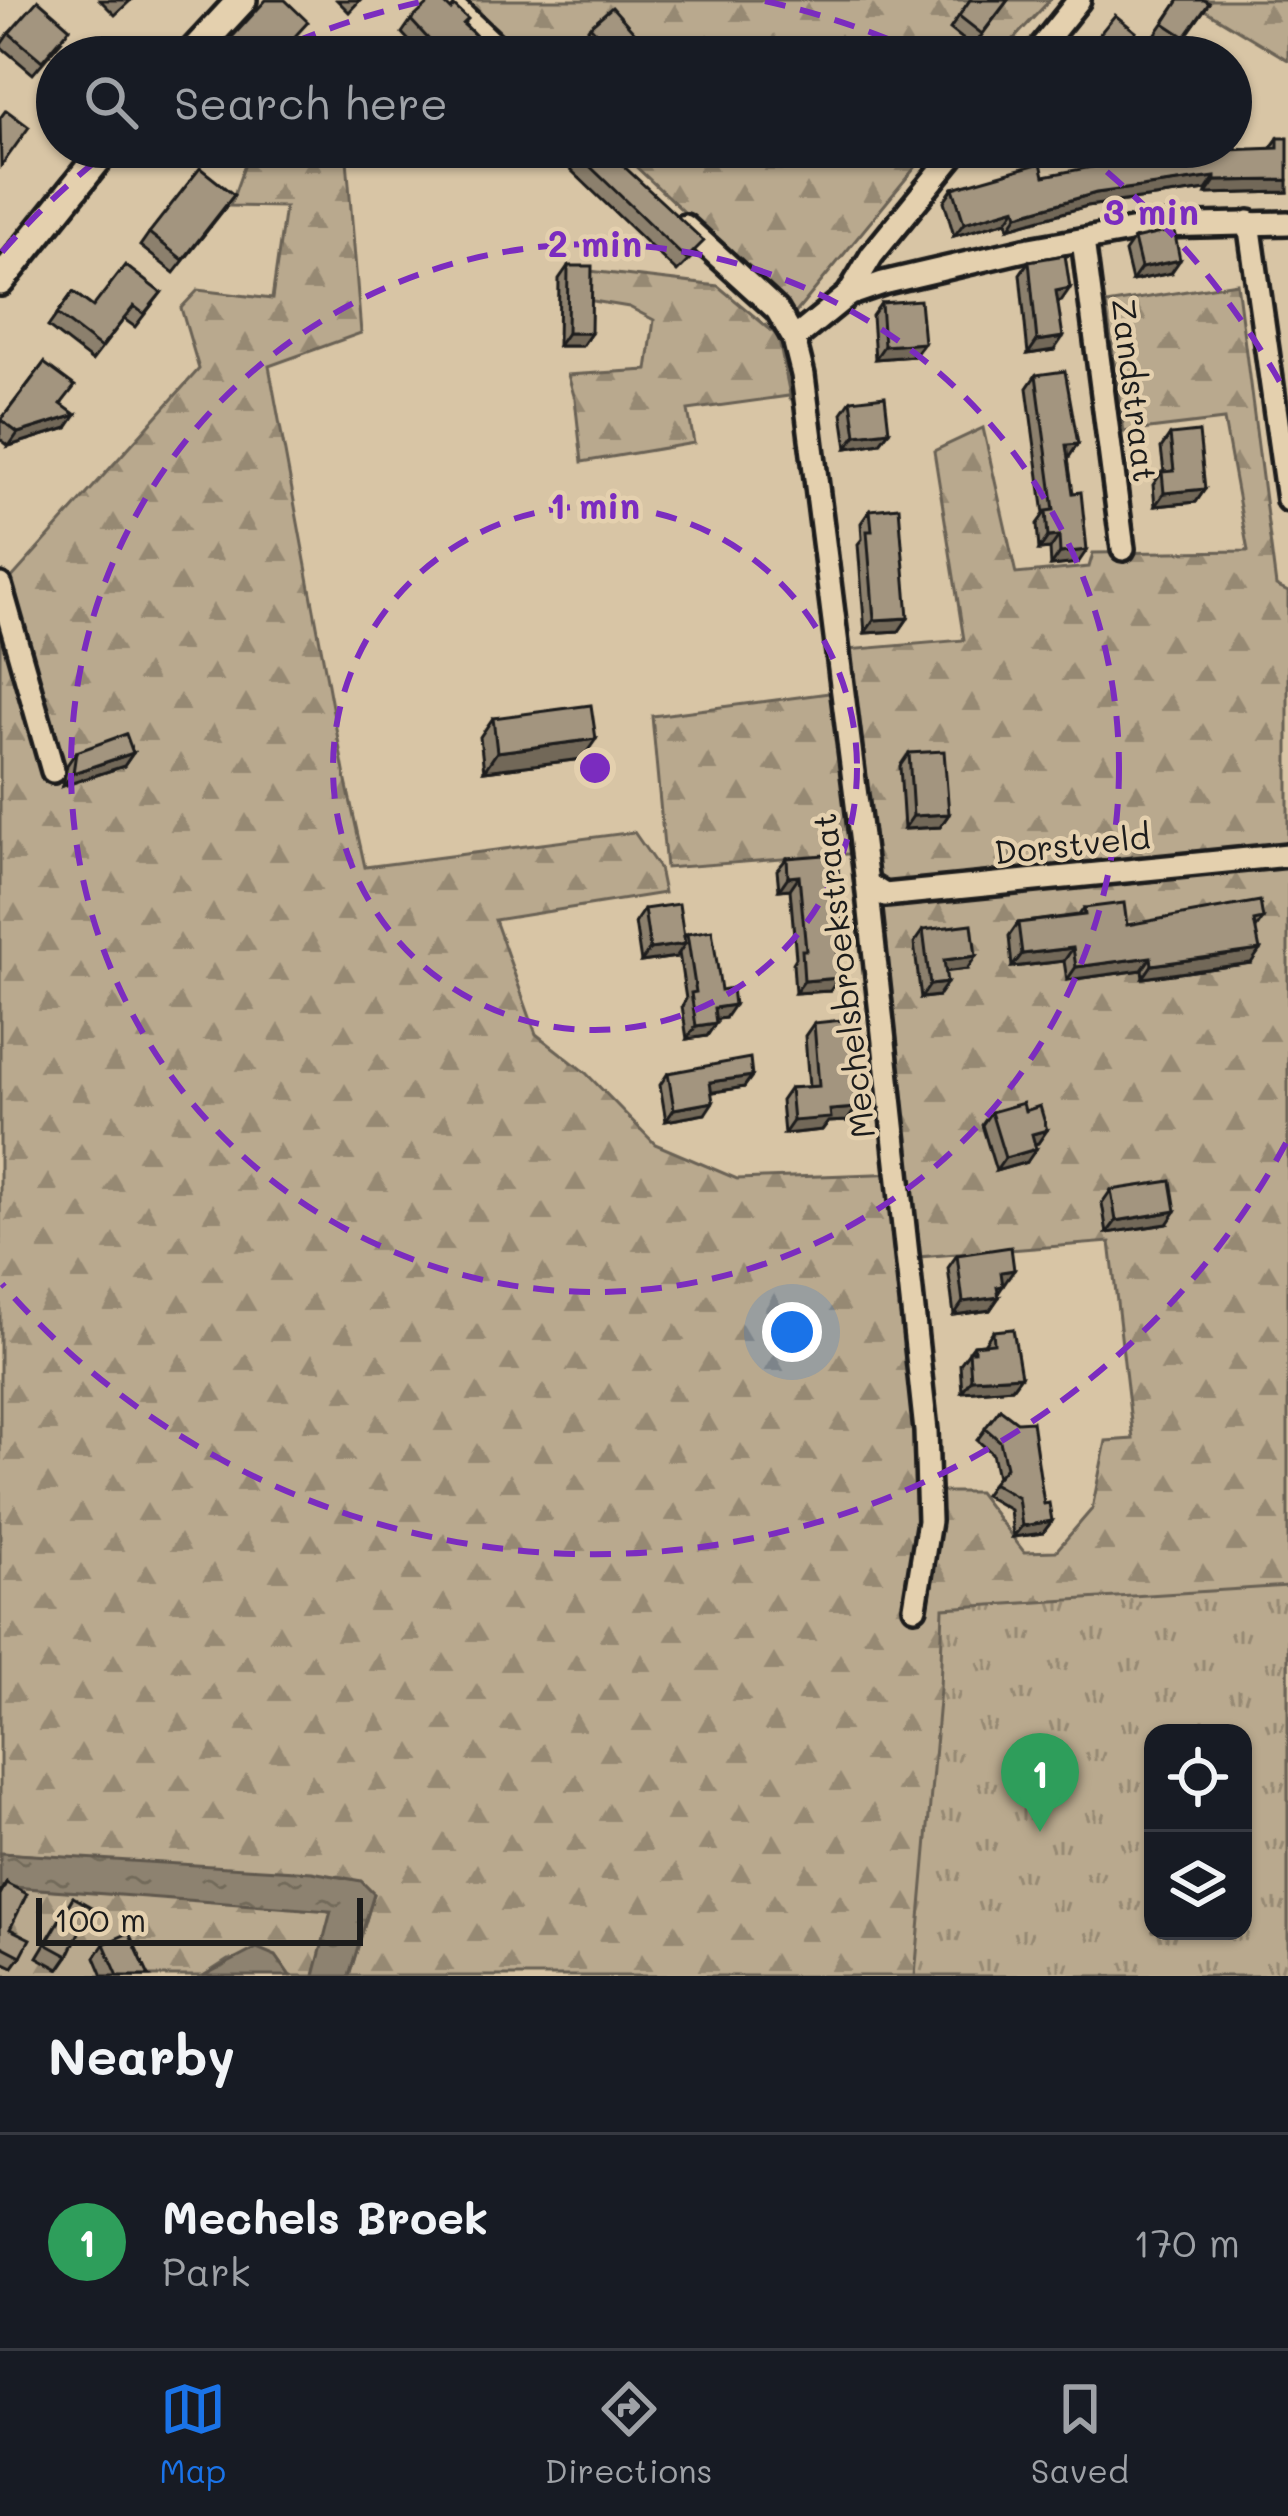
<!DOCTYPE html>
<html lang="en">
<head>
<meta charset="utf-8">
<style>
	:root { --surface:#171b24; --page:#242831; --text:#f1f3f6; --muted:#9ea1a6; --line:#363941; --accent:#1a73e8 }
	body { margin:0; font-family:Mali,sans-serif; background:var(--page); color:var(--text) }
	.controls { position:absolute; right:36px; bottom:36px; display:grid; overflow:hidden; border-radius:24px; box-shadow:0 3px 9px #0004 }
	.controls button { width:108px; height:108px; display:grid; place-items:center; padding:0; border:0; border-bottom:3px solid var(--line); background:var(--surface); color:var(--text); font:60px sans-serif }
	.scale { position:absolute; left:36px; bottom:30px; width:327px; box-sizing:border-box; padding-left:12px; border:6px solid #1c1c1c; border-top:0; font-size:33px; line-height:42px; white-space:nowrap; color:#1c1c1c; -webkit-text-stroke:9px #e4d0ae; paint-order:stroke }
	.you { position:absolute; left:792px; top:1332px; width:42px; height:42px; margin:-30px; border:9px solid #fff; border-radius:50%; background:#1a73e8; box-shadow:0 0 0 18px #1a73e833 }
	.badge { display:grid; place-items:center; width:78px; height:78px; border-radius:50%; background:var(--accent); color:#fff; font-size:39px; font-weight:700 }
	.pin { position:absolute; translate:-50% -99px; filter:drop-shadow(0 3px 6px #0008) }
	.pin::after { content:''; position:absolute; top:63px; width:42px; height:36px; background:inherit; clip-path:polygon(0 0,100% 0,50% 100%) }
	.list { margin:0; padding:0; list-style:none }
	h2 { display:flex; justify-content:space-between; align-items:center; height:156px; margin:0; padding:0 48px; font-size:51px }
	h2 small { font-size:39px; font-weight:400; color:var(--muted) }
	.list li { display:grid; grid-template-columns:78px 1fr auto; gap:36px; align-items:center; box-sizing:border-box; height:216px; padding:0 48px; border-top:3px solid var(--line) }
	.list b { display:block; font-size:45px; white-space:nowrap }
	.list p { margin:0; font-size:39px; white-space:nowrap; color:var(--muted) }
	.list em { font-size:39px; font-style:normal; color:var(--muted) }
	.icon { flex:none; width:66px; height:66px; fill:none; stroke:currentColor; stroke-width:2; stroke-linecap:round; stroke-linejoin:round }
	.map { position:relative; flex:none; width:1288px; height:1976px; overflow:hidden }
	.search { position:absolute; background:var(--surface); box-shadow:0 3px 9px #0004; left:36px; right:36px; top:36px; height:132px; display:flex; align-items:center; gap:30px; box-sizing:border-box; padding:0 42px; border-radius:66px; color:var(--muted); font-size:45px }
	.sheet { height:372px; background:var(--surface) }
	nav { display:flex; justify-content:space-around; align-items:center; box-sizing:border-box; height:168px; border-top:3px solid var(--line); background:var(--surface); font-size:33px; color:var(--muted) }
	nav a { display:grid; justify-items:center; gap:6px }
	nav .on { color:var(--accent) }
	.map>svg:first-child { display:block }
	.forest { fill:url(#forest-firs); stroke:#6a6255; stroke-width:3; fill-rule:evenodd }
	.park { fill:url(#park-tufts); stroke:#6a6255; stroke-width:3; fill-rule:evenodd }
	.water { fill:url(#water-ripples); stroke:#60594e; stroke-width:3 }
	.lines { fill:none; stroke-linecap:round; stroke-linejoin:round }
	.minor-casing { stroke:#1c1c1c; stroke-width:30 }
	.tertiary-casing { stroke:#1c1c1c; stroke-width:36 }
	.minor { stroke:#e4d0ae; stroke-width:21 }
	.tertiary { stroke:#e4d0ae; stroke-width:27 }
	.wall { fill:#8c806d; stroke:#1c1c1c; stroke-width:3 }
	.shaded-wall { fill:#726859; stroke:#1c1c1c; stroke-width:3 }
	.building { fill:#a3957f; stroke:#1c1c1c; stroke-width:3 }
	.ring { fill:none; stroke:#7b2cbf; stroke-width:6; stroke-dasharray:21 15 }
	.labels { text-anchor:middle; dominant-baseline:central; stroke-width:9; stroke-linejoin:round; paint-order:stroke }
	.street-label { font-size:33px; fill:#1c1c1c; stroke:#e4d0ae }
	.centre { fill:#7b2cbf; stroke:#e4d0ae; stroke-width:6 }
	.ring-label { font-size:36px; text-anchor:middle; font-weight:bold; fill:#7b2cbf; stroke:#e4d0ae; stroke-width:9; stroke-linejoin:round; paint-order:stroke }
</style>
</head>
<body>
<div class="map">
<svg width="1288" height="1976" viewBox="0 0 1288 1976">
	<defs>
		<pattern id="forest-firs" width="22" height="20" patternUnits="userSpaceOnUse" patternTransform="scale(3)"><rect width="22" height="20" fill="#b9a98e"/><path d="M5 1l3.5 6h-7zM16 11l3.5 6h-7z" fill="#968973"/></pattern>
		<pattern id="park-tufts" width="24" height="20" patternUnits="userSpaceOnUse" patternTransform="scale(3)"><rect width="24" height="20" fill="#b9a98e"/><path d="M3 7l-1-3M5 7V3M7 7l1-3M15 17l-1-3M17 17v-4M19 17l1-3" fill="none" stroke="#968973"/></pattern>
		<pattern id="water-ripples" width="26" height="14" patternUnits="userSpaceOnUse" patternTransform="scale(3)"><rect width="26" height="14" fill="#8d826f"/><path d="M2 4q2-2 4 0t4 0M15 11q2-2 4 0t4 0" fill="none" stroke="#726a5a"/></pattern>
	</defs>
	<rect width="100%" height="100%" fill="#d8c5a5"/>
	<filter id="ink" filterUnits="userSpaceOnUse"><feTurbulence type="fractalNoise" baseFrequency=".00833" numOctaves="2"/><feDisplacementMap in="SourceGraphic" scale="24" xChannelSelector="R" yChannelSelector="G"/><feConvolveMatrix kernelMatrix="1 2 1 2 8 2 1 2 1" color-interpolation-filters="sRGB"/></filter>
	<g filter="url(#ink)">
		<g class="forest">
			<polygon points="460,0 1050,0 997,57 520,57"/>
			<polygon points="1188,0 1288,0 1288,61 1288,60"/>
			<path d="M251,147h95l15,186 -92,33 76,411 20,90 269,-35 25,36 5,25 -169,27 41,114 50,39 69,71 82,35 166,-6 -29,-321 -208,16 -14,-152 177,-23 19,-9 -2,-34 118,-10 -30,-189 49,-23 33,146 73,-7 4,-14 155,-2 -24,-131 -100,12 -18,-128 131,-21 39,303 12,6v1384h-939l25,-82 -31,-17 -343,-24v-1262l199,-222 -18,-61 17,-18 74,9 13,-92 -55,-1zM1110,1242l23,197 -27,2 -14,68 -36,42 -32,1 -46,-60h-40l-19,-235zM1153,1733h90v198h-90z"/>
			<polygon points="615,147 932,147 794,315"/>
			<polygon points="590,271 718,286 778,336 791,400 789,396 688,410 694,443 582,462 575,399 568,375 647,370 654,320 629,307 587,300"/>
			<polygon points="0,1886 322,1908 332,1913 314,1976 290,1976 276,1956 228,1960 203,1976 0,1976"/>
		</g>
		<path class="park" d="M1288,1586v390h-373l25,-287 3,-81zM1153,1733h90v198h-90z"/>
		<g class="water">
			<polygon points="0,1853 312,1872 361,1881 374,1894 349,1976 314,1976 331,1911 0,1886"/>
			<polygon points="257,1948 276,1956 290,1976 203,1976"/>
		</g>
		<g class="lines">
			<g class="minor-casing">
				<g id="minor">
					<polyline points="447,0 507,57"/>
					<polyline points="1033,57 1079,0"/>
					<polyline points="1249,222 1288,500"/>
					<polyline points="685,226 777,310 794,339 803,375 867,884 926,1431 929,1521 915,1607"/>
					<polyline points="1083,240 1123,549"/>
					<polyline points="848,295 872,255 960,147"/>
					<polyline points="794,339 848,295 883,283 1024,250 1158,226 1288,223"/>
					<polyline points="0,585 53,771"/>
					<polyline points="867,884 885,895 1288,855"/>
				</g>
			</g>
			<g class="tertiary-casing">
				<g id="tertiary">
					<polyline points="189,57 242,0"/>
					<polyline points="0,281 107,147"/>
				</g>
			</g>
			<use href="#minor" class="minor"/>
			<use href="#tertiary" class="tertiary"/>
		</g>
		<g class="wall">
			<polygon points="100,0 131,0 115,15"/>
			<polygon points="337,0 360,0 349,12"/>
			<polygon points="970,0 1008,0 973,47 950,29"/>
			<polygon points="1179,0 1209,3 1176,50 1155,35"/>
			<polygon points="451,10 480,40 473,51 479,57 424,57 402,33 411,20"/>
			<polygon points="590,26 647,57 598,57 581,39"/>
			<polygon points="9,33 61,41 33,74 0,46"/>
			<polygon points="1278,138 1288,192 1206,194 1206,190 1087,206 1009,228 1007,221 954,236 944,201 953,188 1270,149"/>
			<polygon points="523,147 544,147 533,158"/>
			<polygon points="547,147 603,147 695,254 677,272"/>
			<polygon points="225,208 174,273 140,246 149,233"/>
			<polygon points="1134,239 1171,273 1132,281 1125,252"/>
			<polygon points="1029,261 1061,301 1057,302 1054,350 1028,354 1020,274"/>
			<polygon points="568,266 591,333 582,346 558,346 559,279"/>
			<polygon points="73,292 93,307 161,293 135,327 124,319 92,361 48,327"/>
			<polygon points="881,303 924,343 914,356 875,359 872,316"/>
			<polygon points="44,363 62,404 67,428 9,446 0,439 0,421"/>
			<polygon points="1036,375 1069,457 1068,457 1078,563 1051,566 1050,549 1039,550 1037,524 1044,514 1027,388"/>
			<polygon points="851,400 880,443 847,448 842,413"/>
			<polygon points="1170,435 1205,489 1196,502 1155,506 1153,485 1162,472 1164,472 1161,448"/>
			<polygon points="870,510 908,618 899,631 865,633 858,544 862,539 861,523"/>
			<polygon points="493,718 582,759 484,771 480,737"/>
			<polygon points="76,752 133,753 124,766 63,786 67,765"/>
			<polygon points="909,753 949,814 940,827 904,829 900,766"/>
			<polygon points="787,858 843,927 837,936 839,978 830,991 795,993 793,963 796,958 790,889 779,890 777,870"/>
			<polygon points="1084,908 1127,925 1263,919 1256,929 1251,963 1143,978 1142,970 1067,980 1064,961 1012,967 1009,936 1018,923 1079,915"/>
			<polygon points="644,909 684,937 687,934 725,1018 716,1019 707,1036 687,1039 682,1006 686,999 679,953 676,957 641,962 635,922"/>
			<polygon points="923,930 967,969 946,971 938,996 921,998 914,943"/>
			<polygon points="814,1023 856,1108 847,1121 828,1122 822,1130 784,1134 781,1101 790,1088 809,1087 805,1036"/>
			<polygon points="668,1073 752,1076 744,1087 712,1092 705,1114 666,1121 660,1085"/>
			<polygon points="1025,1111 1047,1130 1038,1143 1035,1144 1027,1162 996,1171 982,1125 991,1112"/>
			<polygon points="1111,1190 1167,1224 1107,1233 1102,1203"/>
			<polygon points="957,1255 1014,1270 1003,1283 998,1293 999,1297 990,1310 954,1315 948,1268"/>
			<polygon points="993,1331 1021,1376 1012,1388 962,1392 960,1364 974,1345 984,1344"/>
			<polygon points="1000,1409 1043,1533 1013,1537 1010,1510 984,1495 997,1477 992,1453 977,1440"/>
			<polygon points="6,1883 10,1929 21,1956 13,1967 0,1961 0,1892"/>
			<polygon points="73,1897 68,1956 59,1969 37,1957"/>
			<polygon points="104,1944 149,1976 103,1976 95,1957"/>
		</g>
		<g class="shaded-wall">
			<polygon points="1215,177 1206,190 1087,206 1009,228 1018,215 1096,193"/>
			<polygon points="1288,180 1288,192 1206,194 1215,181"/>
			<polygon points="1016,208 1007,221 954,236 964,223"/>
			<polygon points="1180,260 1171,273 1132,281 1141,268"/>
			<polygon points="1070,288 1061,301 1047,304 1056,291"/>
			<polygon points="567,333 591,333 582,346 558,346"/>
			<polygon points="1063,337 1054,350 1028,354 1037,341"/>
			<polygon points="924,343 914,356 875,359 884,346"/>
			<polygon points="76,415 67,428 9,446 18,433"/>
			<polygon points="889,431 880,443 847,448 856,435"/>
			<polygon points="1078,444 1069,457 1057,458 1066,445"/>
			<polygon points="1205,489 1196,502 1155,506 1164,493"/>
			<polygon points="1059,536 1050,549 1039,550 1048,537"/>
			<polygon points="1087,550 1078,563 1051,566 1060,553"/>
			<polygon points="908,618 899,631 865,633 874,620"/>
			<polygon points="596,739 582,759 484,771 497,752"/>
			<polygon points="133,753 124,766 63,786 73,773"/>
			<polygon points="949,814 940,827 904,829 913,816"/>
			<polygon points="799,876 790,889 779,890 788,877"/>
			<polygon points="685,944 676,957 641,962 650,949"/>
			<polygon points="1073,948 1064,961 1012,967 1022,954"/>
			<polygon points="1260,950 1251,963 1143,978 1152,965"/>
			<polygon points="976,956 967,969 935,973 944,960"/>
			<polygon points="1151,957 1142,970 1067,980 1076,967"/>
			<polygon points="839,978 830,991 795,993 804,981"/>
			<polygon points="947,983 938,996 921,998 930,985"/>
			<polygon points="734,1005 725,1018 705,1021 714,1008"/>
			<polygon points="716,1023 707,1036 687,1039 696,1026"/>
			<polygon points="752,1076 744,1087 702,1094 710,1082"/>
			<polygon points="713,1102 705,1114 666,1121 674,1109"/>
			<polygon points="856,1108 847,1121 828,1122 822,1130 784,1134 793,1121 830,1110"/>
			<polygon points="1047,1130 1038,1143 1023,1147 1032,1134"/>
			<polygon points="1036,1149 1027,1162 996,1171 1005,1158"/>
			<polygon points="1176,1211 1167,1224 1107,1233 1116,1221"/>
			<polygon points="1014,1270 1005,1283 992,1285 1001,1272"/>
			<polygon points="1003,1286 995,1298 999,1297 990,1310 954,1315 963,1302 997,1287"/>
			<polygon points="1021,1376 1012,1388 962,1392 971,1379"/>
			<polygon points="1052,1521 1043,1533 1013,1537 1022,1526"/>
		</g>
		<g class="building">
			<polygon points="38,0 70,28 42,61 9,33"/>
			<polygon points="266,0 285,0 308,22 276,57 214,57"/>
			<polygon points="433,0 441,0 451,10 454,6 468,19 463,24 480,40 471,50 479,57 441,57 443,55 411,20"/>
			<polygon points="970,0 1008,0 982,34 959,16"/>
			<polygon points="1179,0 1204,0 1209,3 1185,37 1164,23"/>
			<polygon points="612,7 651,51 644,57 619,57 590,26"/>
			<polygon points="1115,15 1136,32 1125,46 1129,49 1123,57 1081,57"/>
			<polygon points="6,110 29,127 1,166 0,118"/>
			<polygon points="1278,138 1288,138 1288,180 1215,181 1215,177 1096,193 1018,215 1016,208 964,223 953,188 1041,163 1044,176 1171,152 1278,148"/>
			<polygon points="570,147 603,147 704,241 686,259"/>
			<polygon points="200,168 234,195 183,260 149,233"/>
			<polygon points="1174,230 1180,260 1141,268 1134,239"/>
			<polygon points="1065,255 1070,288 1056,291 1063,337 1037,341 1029,261"/>
			<polygon points="125,265 161,293 144,314 134,306 101,348 57,314 73,292 93,307"/>
			<polygon points="568,266 592,266 591,333 567,333"/>
			<polygon points="920,300 924,343 884,346 881,303"/>
			<polygon points="44,363 75,386 61,404 76,415 18,433 1,420"/>
			<polygon points="1065,371 1078,444 1066,445 1073,493 1081,492 1087,550 1060,553 1059,536 1048,537 1046,511 1054,510 1036,375"/>
			<polygon points="885,396 889,431 856,435 851,400"/>
			<polygon points="1199,432 1205,489 1164,493 1162,472 1174,471 1170,435"/>
			<polygon points="899,507 908,618 874,620 867,531 872,531 870,510"/>
			<polygon points="591,705 596,739 497,752 493,718"/>
			<polygon points="126,734 133,753 73,773 76,752"/>
			<polygon points="944,751 949,814 913,816 909,753"/>
			<polygon points="837,854 843,927 836,927 839,978 804,981 802,950 806,950 799,876 788,877 787,858"/>
			<polygon points="1260,901 1263,919 1254,921 1260,950 1152,965 1151,957 1076,967 1073,948 1022,954 1018,923 1085,915 1084,908 1124,903 1127,925"/>
			<polygon points="679,904 685,944 650,949 644,909"/>
			<polygon points="972,924 976,956 944,960 947,983 930,985 923,930"/>
			<polygon points="712,930 721,990 732,988 734,1005 714,1008 716,1023 696,1026 691,993 696,992 687,934"/>
			<polygon points="852,1019 856,1108 830,1110 831,1118 793,1121 790,1088 819,1086 814,1023"/>
			<polygon points="750,1058 752,1076 710,1082 713,1102 674,1109 668,1073"/>
			<polygon points="1023,1103 1025,1111 1040,1106 1047,1130 1032,1134 1036,1149 1005,1158 991,1112"/>
			<polygon points="1171,1181 1176,1211 1116,1221 1111,1190"/>
			<polygon points="1011,1247 1014,1270 1001,1272 1003,1286 997,1287 999,1297 963,1302 957,1255"/>
			<polygon points="1013,1329 1021,1376 971,1379 969,1351 974,1351 974,1345 994,1343 993,1331"/>
			<polygon points="1000,1409 1017,1422 1032,1421 1044,1504 1049,1503 1052,1521 1022,1526 1018,1498 992,1483 1006,1467 1000,1441 985,1428"/>
			<polygon points="6,1883 27,1894 10,1929 30,1939 21,1956 0,1945 0,1895"/>
			<polygon points="73,1897 91,1907 68,1956 46,1944"/>
			<polygon points="129,1933 149,1976 118,1976 104,1944"/>
		</g>
	</g>
	<g class="ring">
		<circle cx="595" cy="768" r="262"/>
		<circle cx="595" cy="768" r="524"/>
		<path d="M1286 1143A786 786 0 0 1 2 1284M2 252A786 786 0 0 1 111 149M263 56A786 786 0 0 1 425 1M765 1A786 786 0 0 1 927 56M1079 149A786 786 0 0 1 1286 393"/>
	</g>
	<g class="labels">
		<g class="street-label">
			<text transform="translate(1136 390) rotate(83)">Zandstraat</text>
			<text transform="translate(1072 843) rotate(-6)">Dorstveld</text>
			<text transform="translate(842 976) rotate(-97)">Mechelsbroekstraat</text>
		</g>
	</g>
	<circle cx="595" cy="768" r="18" class="centre"/>
	<g class="ring-label">
		<text x="1151" y="225">3 min</text>
		<text x="595" y="257">2 min</text>
		<text x="595" y="519">1 min</text>
	</g>
</svg>
<div class="controls">
<button><svg class="icon" aria-label="locate" viewBox="0 0 24 24"><circle cx="12" cy="12" r="6"/><path d="M12 2v4M12 18v4M2 12h4M18 12h4"/></svg></button>
<button><svg class="icon" aria-label="layers" viewBox="0 0 24 24"><path d="M12 4l9 5-9 5-9-5zM3 14l9 5 9-5"/></svg></button>
</div>
<div class="scale">100 m</div>
<div class="you"></div>
<div class="pin badge" style="left:1040px;top:1832px;background:#2e9e5b">1</div>
<div class="search"><svg class="icon" aria-label="search" viewBox="0 0 24 24"><circle cx="10" cy="10" r="6"/><path d="M15 15l6 6"/></svg>Search here</div>
</div>
<section class="sheet">
<h2>Nearby<small></small></h2>
<ul class="list">
<li><span class="badge" style="background:#2e9e5b">1</span><div><b>Mechels Broek</b><p>Park</p></div><em>170 m</em></li>
</ul>
</section>
<nav>
<a class="on"><svg class="icon" aria-label="map" viewBox="0 0 24 24"><path d="M3 6l6-2 6 2 6-2v14l-6 2-6-2-6 2zM9 4v14M15 6v14"/></svg>Map</a>
<a><svg class="icon" aria-label="directions" viewBox="0 0 24 24"><path d="M12 3l9 9-9 9-9-9zM9 14v-3h6M13 9l2 2-2 2"/></svg>Directions</a>
<a><svg class="icon" aria-label="saved" viewBox="0 0 24 24"><path d="M7 4h10v16l-5-4-5 4z"/></svg>Saved</a>
</nav>
</body>
</html>
